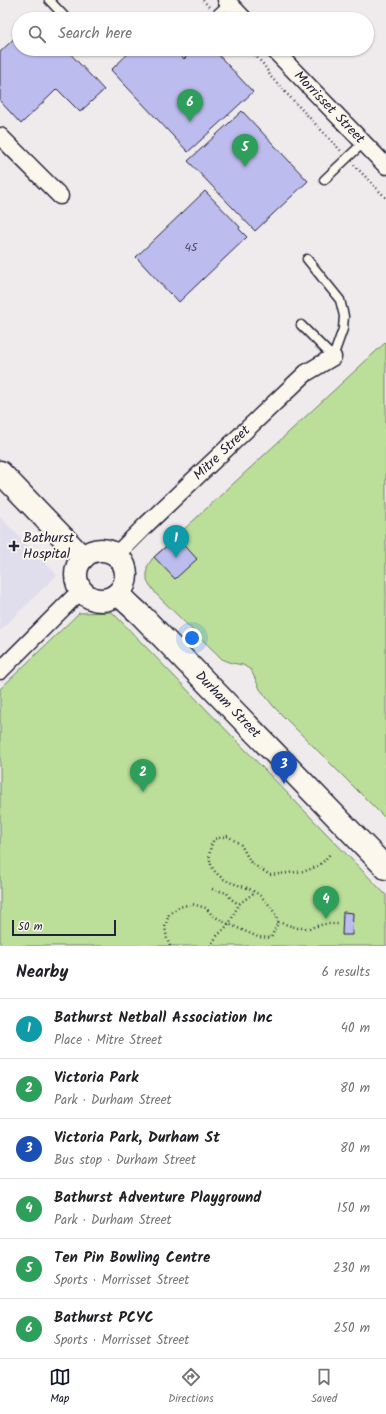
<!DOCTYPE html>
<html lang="en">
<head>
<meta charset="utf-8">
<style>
	:root { --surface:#fff; --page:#f6f6f6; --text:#202124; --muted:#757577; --line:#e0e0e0; --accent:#111827 }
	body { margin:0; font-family:Kalam,sans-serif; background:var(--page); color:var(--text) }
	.scale { position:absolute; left:12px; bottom:10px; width:104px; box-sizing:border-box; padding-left:4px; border:2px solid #22223b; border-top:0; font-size:11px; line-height:14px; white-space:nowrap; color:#22223b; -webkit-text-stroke:3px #fbf7ec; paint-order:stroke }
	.you { position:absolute; left:192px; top:638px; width:14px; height:14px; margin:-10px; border:3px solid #fff; border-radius:50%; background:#1a73e8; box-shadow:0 0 0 6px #1a73e833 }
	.badge { display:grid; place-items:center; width:26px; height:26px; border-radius:50%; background:var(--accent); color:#fff; font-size:13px; font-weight:700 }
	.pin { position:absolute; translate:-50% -33px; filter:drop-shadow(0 1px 2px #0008) }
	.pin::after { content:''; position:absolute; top:21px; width:14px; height:12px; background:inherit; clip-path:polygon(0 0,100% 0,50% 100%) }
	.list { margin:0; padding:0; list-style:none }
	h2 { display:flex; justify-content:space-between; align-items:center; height:52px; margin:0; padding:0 16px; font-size:17px }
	h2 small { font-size:13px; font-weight:400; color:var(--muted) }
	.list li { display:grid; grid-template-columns:26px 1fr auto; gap:12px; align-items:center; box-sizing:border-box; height:60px; padding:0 16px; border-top:1px solid var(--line) }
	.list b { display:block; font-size:15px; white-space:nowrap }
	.list p { margin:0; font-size:13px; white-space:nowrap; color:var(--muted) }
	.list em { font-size:13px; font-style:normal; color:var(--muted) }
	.icon { flex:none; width:22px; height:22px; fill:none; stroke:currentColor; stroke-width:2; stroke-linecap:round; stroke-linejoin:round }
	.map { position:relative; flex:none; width:386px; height:946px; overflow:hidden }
	.search { position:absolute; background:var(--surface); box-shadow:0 1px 3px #0004; left:12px; right:12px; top:12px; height:44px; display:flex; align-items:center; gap:10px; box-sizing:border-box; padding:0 14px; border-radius:22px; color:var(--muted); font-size:15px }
	.sheet { height:412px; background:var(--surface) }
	nav { display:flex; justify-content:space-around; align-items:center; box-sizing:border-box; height:56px; border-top:1px solid var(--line); background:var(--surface); font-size:11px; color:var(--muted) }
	nav a { display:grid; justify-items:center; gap:2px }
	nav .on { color:var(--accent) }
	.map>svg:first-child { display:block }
	.built { fill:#e0dded }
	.green { fill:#bbdf99; stroke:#6e806a }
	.building { fill:#bdbcee; stroke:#22223b }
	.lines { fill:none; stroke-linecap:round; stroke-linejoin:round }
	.lane-casing { stroke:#22223b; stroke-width:11 }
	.street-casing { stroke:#22223b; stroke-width:19 }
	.secondary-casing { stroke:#22223b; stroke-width:25 }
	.path { stroke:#22223b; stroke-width:2.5; stroke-dasharray:1 3; stroke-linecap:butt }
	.lane { stroke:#fbf7ec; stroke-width:8 }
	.street { stroke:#fbf7ec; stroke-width:16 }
	.secondary { stroke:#fbf7ec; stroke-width:22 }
	.poi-dot { fill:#22223b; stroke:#fbf7ec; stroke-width:1.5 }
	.labels { text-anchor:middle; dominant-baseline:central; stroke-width:4; stroke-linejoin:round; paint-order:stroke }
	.number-label { font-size:12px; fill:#494868 }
	.street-label { font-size:14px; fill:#22223b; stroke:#fbf7ec }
	.poi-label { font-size:14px; fill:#22223b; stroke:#fbf7ec; text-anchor:start }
</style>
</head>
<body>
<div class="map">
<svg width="386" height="946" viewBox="0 0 386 946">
	<rect width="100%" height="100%" fill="#efebec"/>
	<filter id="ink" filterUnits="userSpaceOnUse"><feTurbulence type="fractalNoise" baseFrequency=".025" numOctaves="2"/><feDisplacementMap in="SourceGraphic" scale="8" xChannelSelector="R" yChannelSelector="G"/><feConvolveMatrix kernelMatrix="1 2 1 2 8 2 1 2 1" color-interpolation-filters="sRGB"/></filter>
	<g filter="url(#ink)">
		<polygon class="built" points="0,517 57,575 0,631"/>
		<g class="green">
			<polygon points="386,342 386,819 274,707 260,689 251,670 243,665 232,663 222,659 157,595 147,581 147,567 152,559"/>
			<polygon points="112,612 386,895 386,946 0,946 0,689 79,613"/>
		</g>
		<g class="building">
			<polygon points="19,34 19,49 66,49 104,90 80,112 57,89 21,124 0,101 0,52"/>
			<polygon points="133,49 175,49 184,59 194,49 213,49 253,92 188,152 111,70"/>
			<polygon points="242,111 308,181 255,231 188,161"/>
			<polygon points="205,191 240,227 239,229 247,237 179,302 171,293 170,294 136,257"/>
			<polygon points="177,537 197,559 175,579 154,557"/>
			<polygon points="343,912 353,913 352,935 342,935"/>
		</g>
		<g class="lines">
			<g class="lane-casing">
				<g id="lane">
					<polyline points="49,0 66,18"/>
					<polyline points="211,19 229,3"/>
					<polyline points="324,180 363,143"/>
					<polyline points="301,325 333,357 343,329 344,316 340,300 307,259"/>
				</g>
			</g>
			<g class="street-casing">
				<g id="street">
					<polyline points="226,0 244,19"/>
					<path id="s1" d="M273,49l113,117"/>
					<polyline points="0,136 60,196"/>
					<path id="s2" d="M116,555l31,-31 159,-151 27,-16"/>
					<polyline points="0,671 81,590"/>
				</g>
			</g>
			<g class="secondary-casing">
				<g id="secondary">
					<polyline points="0,472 83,558"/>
					<circle cx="101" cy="575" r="25"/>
					<path id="s3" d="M118,594l24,22 244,252"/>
				</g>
			</g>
			<g class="path">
				<polyline points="203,0 209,7"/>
				<polyline points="249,49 264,65 271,77 341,151"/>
				<polyline points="354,165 386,198"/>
				<polyline points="212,889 227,893 231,899 239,904"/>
				<polyline points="278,922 298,928 310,928 324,924 340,924"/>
				<path d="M170,946l-3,-7 -2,-12 4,-13 10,-7 13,-3 14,4 6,7 12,7 34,15 13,1 7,-16c-4,-14 -15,-26 -28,-33 -4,-2 -10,-3 -15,-5 -22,-7 -32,-23 -21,-45l14,-3 13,9 10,18 19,12 35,-4 11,-4 7,-5 8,-9"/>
				<polyline points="210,946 217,936 229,924 239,904 255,892"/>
			</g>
			<use href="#lane" class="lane"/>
			<use href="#street" class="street"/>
			<use href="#secondary" class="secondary"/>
		</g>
	</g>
	<path class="poi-dot" d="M12 540h4v4h4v4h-4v4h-4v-4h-4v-4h4z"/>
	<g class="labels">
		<g class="number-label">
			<text x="191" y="247">45</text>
		</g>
		<g class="street-label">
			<text stroke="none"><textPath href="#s1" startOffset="81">Morrisset Street</textPath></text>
			<text stroke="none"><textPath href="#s2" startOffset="147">Mitre Street</textPath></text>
			<text stroke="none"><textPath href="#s3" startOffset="156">Durham Street</textPath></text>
		</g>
		<g class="poi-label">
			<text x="23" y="538">Bathurst<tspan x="23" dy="16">Hospital</tspan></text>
		</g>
	</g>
</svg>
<div class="scale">50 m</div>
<div class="you"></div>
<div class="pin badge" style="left:176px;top:558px;background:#0f9aa8">1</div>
<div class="pin badge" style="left:143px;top:792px;background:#2e9e5b">2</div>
<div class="pin badge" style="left:284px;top:784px;background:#1a4fb4">3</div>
<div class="pin badge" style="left:326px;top:919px;background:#2e9e5b">4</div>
<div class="pin badge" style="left:245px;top:167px;background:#2e9e5b">5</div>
<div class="pin badge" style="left:190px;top:122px;background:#2e9e5b">6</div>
<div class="search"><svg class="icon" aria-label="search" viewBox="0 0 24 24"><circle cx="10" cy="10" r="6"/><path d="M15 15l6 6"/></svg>Search here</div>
</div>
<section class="sheet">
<h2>Nearby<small>6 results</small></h2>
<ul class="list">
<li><span class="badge" style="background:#0f9aa8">1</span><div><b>Bathurst Netball Association Inc</b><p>Place · Mitre Street</p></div><em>40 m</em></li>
<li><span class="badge" style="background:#2e9e5b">2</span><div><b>Victoria Park</b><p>Park · Durham Street</p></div><em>80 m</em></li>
<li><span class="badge" style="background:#1a4fb4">3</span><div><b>Victoria Park, Durham St</b><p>Bus stop · Durham Street</p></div><em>80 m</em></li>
<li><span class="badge" style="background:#2e9e5b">4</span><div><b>Bathurst Adventure Playground</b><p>Park · Durham Street</p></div><em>150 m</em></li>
<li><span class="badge" style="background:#2e9e5b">5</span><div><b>Ten Pin Bowling Centre</b><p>Sports · Morrisset Street</p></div><em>230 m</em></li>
<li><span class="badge" style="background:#2e9e5b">6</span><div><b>Bathurst PCYC</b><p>Sports · Morrisset Street</p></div><em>250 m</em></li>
</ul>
</section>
<nav>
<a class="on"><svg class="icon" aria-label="map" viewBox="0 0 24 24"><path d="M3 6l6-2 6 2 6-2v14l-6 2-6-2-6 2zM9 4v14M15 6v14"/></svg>Map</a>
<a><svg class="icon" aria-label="directions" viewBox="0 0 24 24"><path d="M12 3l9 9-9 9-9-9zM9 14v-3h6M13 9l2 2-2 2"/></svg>Directions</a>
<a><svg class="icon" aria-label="saved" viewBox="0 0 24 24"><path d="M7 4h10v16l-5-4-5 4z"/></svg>Saved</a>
</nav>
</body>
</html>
